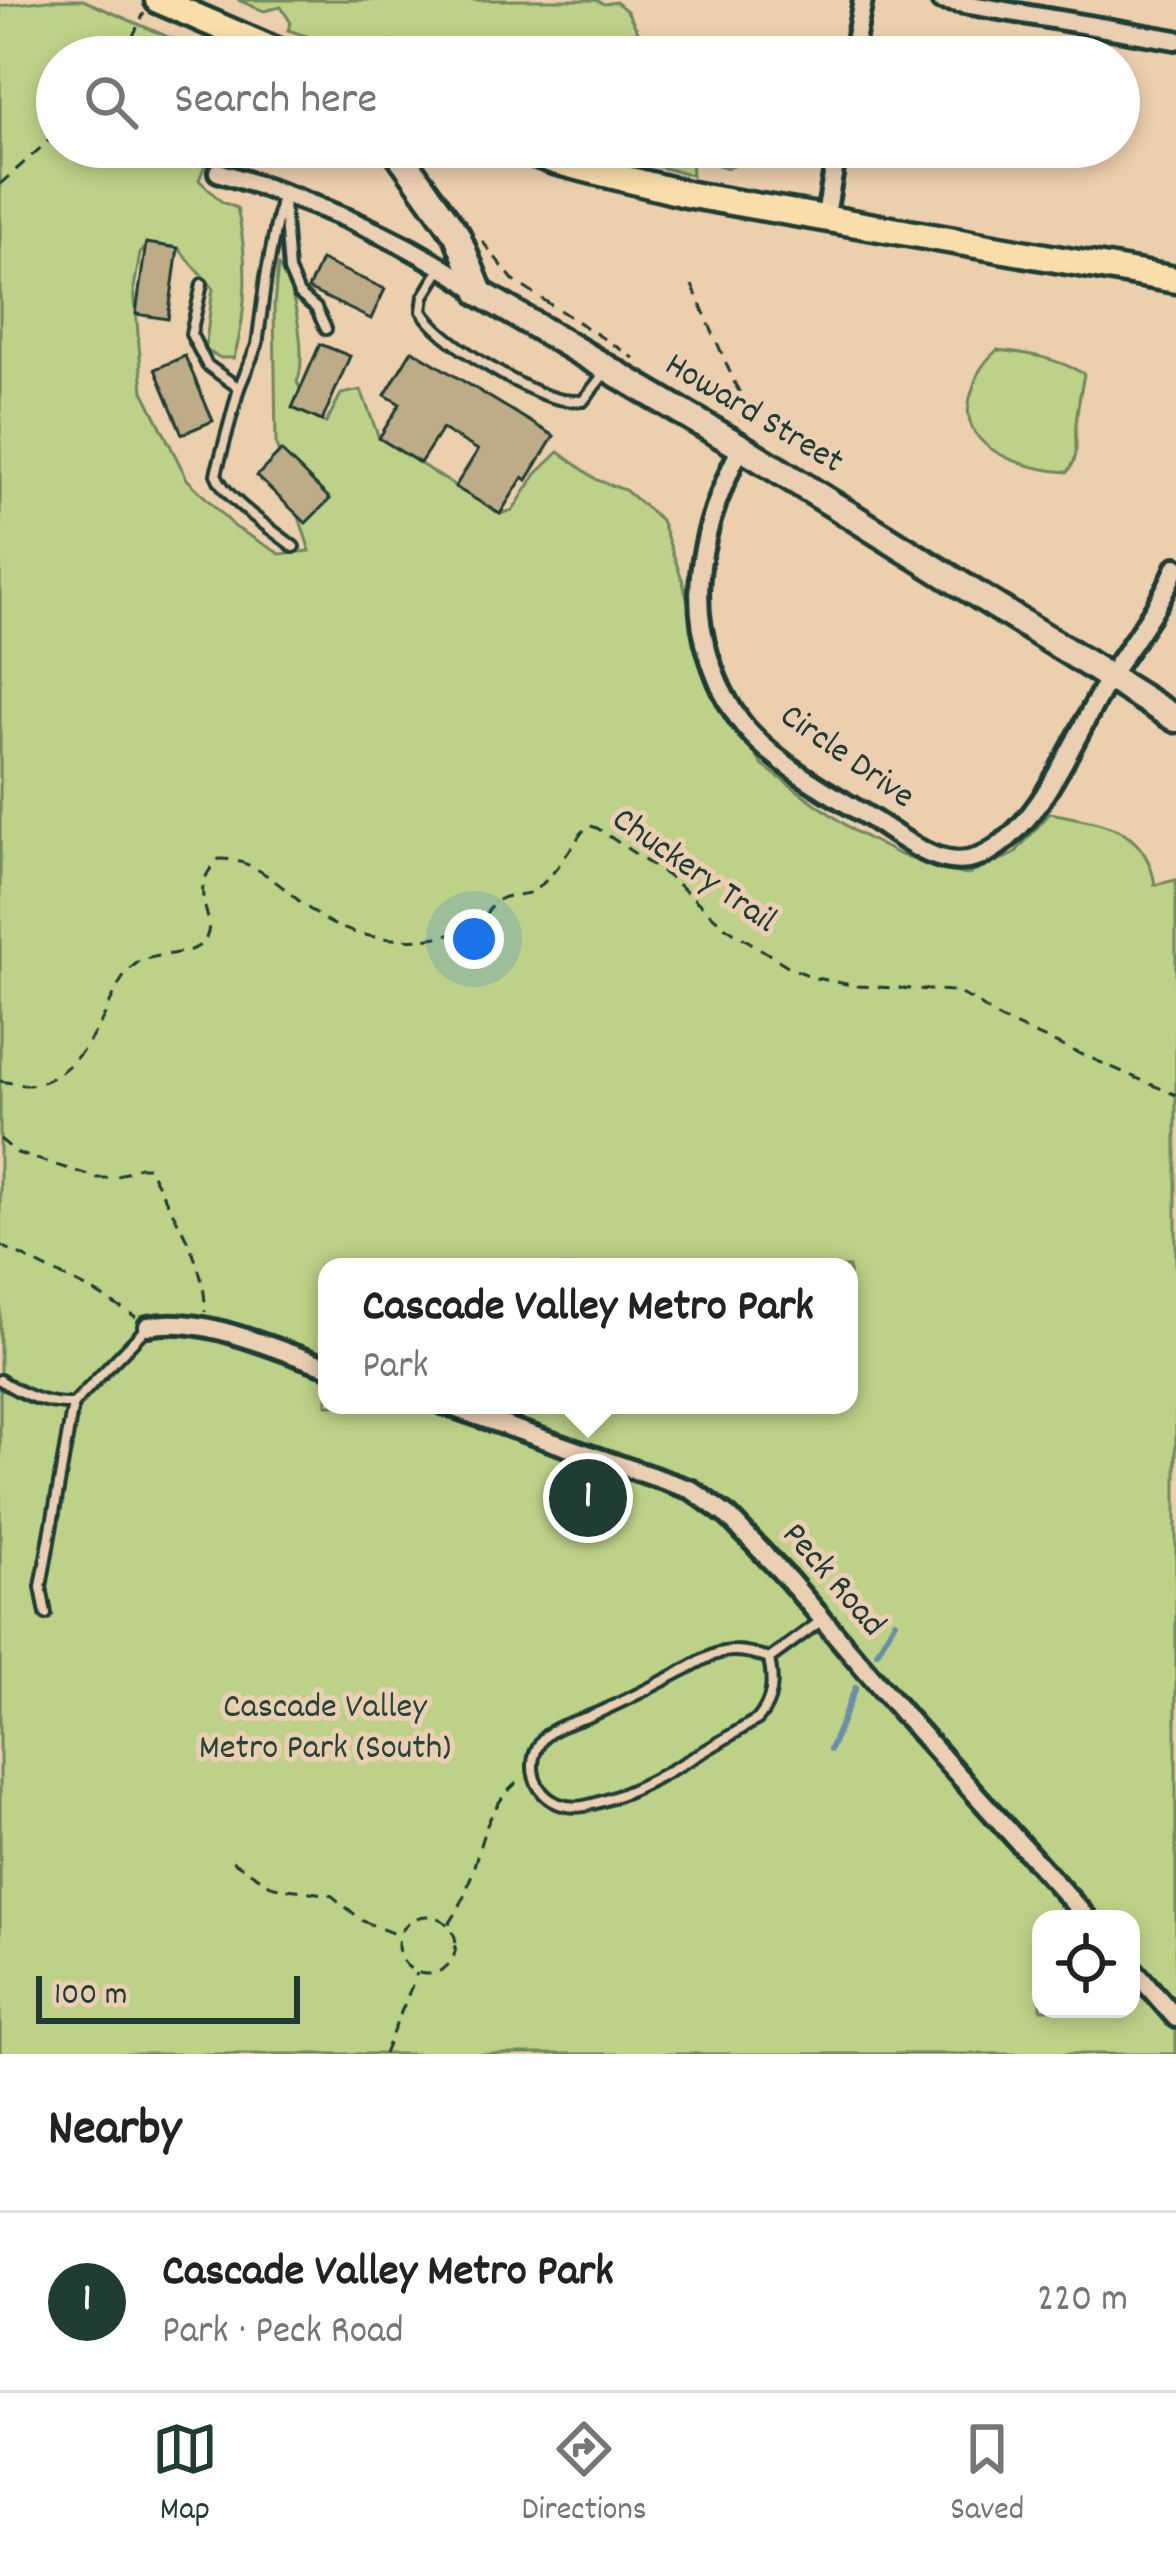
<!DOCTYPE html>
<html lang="en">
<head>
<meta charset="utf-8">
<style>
	:root { --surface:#fff; --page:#f6f6f6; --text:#222; --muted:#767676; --line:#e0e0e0; --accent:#1f3d34 }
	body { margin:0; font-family:Dekko,sans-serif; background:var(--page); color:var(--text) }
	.controls { position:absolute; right:36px; bottom:36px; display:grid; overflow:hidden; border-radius:24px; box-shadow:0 6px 18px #0003 }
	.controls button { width:108px; height:108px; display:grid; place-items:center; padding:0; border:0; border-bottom:3px solid var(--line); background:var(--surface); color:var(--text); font:60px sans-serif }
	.scale { position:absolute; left:36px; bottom:30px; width:264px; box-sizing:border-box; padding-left:12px; border:6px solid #1f3d34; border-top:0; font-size:33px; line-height:42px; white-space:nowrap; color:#1f3d34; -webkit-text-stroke:9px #ebcfb2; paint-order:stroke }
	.you { position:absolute; left:474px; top:939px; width:42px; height:42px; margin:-30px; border:9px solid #fff; border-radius:50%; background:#1a73e8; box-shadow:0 0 0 18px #1a73e833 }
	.badge { display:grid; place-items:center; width:78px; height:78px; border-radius:50%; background:var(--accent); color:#fff; font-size:39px; font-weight:700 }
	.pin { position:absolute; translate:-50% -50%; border:6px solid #fff; box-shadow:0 3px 12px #0006 }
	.popup { position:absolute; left:318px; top:1258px; width:540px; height:156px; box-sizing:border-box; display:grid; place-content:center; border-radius:24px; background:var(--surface); filter:drop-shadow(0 3px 9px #0005); font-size:39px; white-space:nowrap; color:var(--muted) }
	.popup b { font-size:45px; color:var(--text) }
	.popup::after { content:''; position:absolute; left:50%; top:100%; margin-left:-24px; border:24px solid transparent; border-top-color:var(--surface) }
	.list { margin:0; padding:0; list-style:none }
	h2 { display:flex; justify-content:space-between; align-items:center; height:156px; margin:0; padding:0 48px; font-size:51px }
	h2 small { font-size:39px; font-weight:400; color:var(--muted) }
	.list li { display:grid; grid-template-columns:78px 1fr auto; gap:36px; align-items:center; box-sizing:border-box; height:180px; padding:0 48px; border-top:3px solid var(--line) }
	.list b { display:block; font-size:45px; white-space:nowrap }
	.list p { margin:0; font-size:39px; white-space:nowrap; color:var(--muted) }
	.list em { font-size:39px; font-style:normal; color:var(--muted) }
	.icon { flex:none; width:66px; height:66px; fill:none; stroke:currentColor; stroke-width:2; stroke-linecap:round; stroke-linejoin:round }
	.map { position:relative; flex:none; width:1176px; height:2054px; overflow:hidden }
	.search { position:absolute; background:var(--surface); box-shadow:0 6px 18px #0003; left:36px; right:36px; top:36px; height:132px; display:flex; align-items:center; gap:30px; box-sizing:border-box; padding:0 42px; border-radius:66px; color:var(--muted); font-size:45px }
	.sheet { height:336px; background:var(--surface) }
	nav { display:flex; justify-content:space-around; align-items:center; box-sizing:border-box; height:168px; border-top:3px solid var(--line); background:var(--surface); font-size:33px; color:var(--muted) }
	nav a { display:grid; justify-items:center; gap:6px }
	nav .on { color:var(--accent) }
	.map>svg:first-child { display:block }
	.green { fill:#bdd288; stroke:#6e885e; stroke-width:3; fill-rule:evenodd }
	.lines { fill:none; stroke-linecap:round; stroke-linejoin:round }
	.stream { stroke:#6990a8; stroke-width:6 }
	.building { fill:#bdac87; stroke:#1f3d34; stroke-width:3 }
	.lane-casing { stroke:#1f3d34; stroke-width:16 }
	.street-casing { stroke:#1f3d34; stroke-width:26 }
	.secondary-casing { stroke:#1f3d34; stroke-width:33 }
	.primary-casing { stroke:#1f3d34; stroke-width:33 }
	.path { stroke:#1f3d34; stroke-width:3; stroke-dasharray:12 9; stroke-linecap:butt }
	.lane { stroke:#ebcfb2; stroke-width:8 }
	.street { stroke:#ebcfb2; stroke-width:16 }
	.secondary { stroke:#ebcfb2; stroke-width:24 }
	.primary { stroke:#f9deab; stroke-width:24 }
	.labels { text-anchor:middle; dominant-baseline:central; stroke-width:10; stroke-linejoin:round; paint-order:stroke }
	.street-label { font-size:36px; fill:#1f3d34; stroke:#ebcfb2 }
	.park-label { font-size:36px; fill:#274438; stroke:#ebcfb2 }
</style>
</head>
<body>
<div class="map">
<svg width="1176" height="2054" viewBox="0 0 1176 2054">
	<rect width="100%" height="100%" fill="#eccfad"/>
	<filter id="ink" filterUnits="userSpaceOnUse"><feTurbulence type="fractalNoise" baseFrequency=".00833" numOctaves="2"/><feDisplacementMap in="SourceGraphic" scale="24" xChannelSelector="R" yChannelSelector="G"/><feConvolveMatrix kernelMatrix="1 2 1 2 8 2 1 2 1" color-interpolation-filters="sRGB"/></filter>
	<g filter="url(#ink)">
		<g class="green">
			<path d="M47,0h36l131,57h-157v90h188l1,2 -39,11 -8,20 23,22 15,6c11,48 11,102 -3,150h-13l-16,-8 8,-62 -35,-40 -32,-4 -6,10 -6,34 9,103 44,88 48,48 45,27 30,-3 -34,-106 -2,-140 4,-39c17,17 30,94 19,116l18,36 11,5 15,-29 20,-4 18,48 121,76 13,-4 23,-36 23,-22 38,28 28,10 36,30 22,62 25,103 55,81 91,65 44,23 39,15 30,6 47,-21 36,-41c49,10 96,12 105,72l21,-5v1174h-1176v-2048zM327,1267h522v138h-522zM1041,1919h90v90h-90z"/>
			<polygon points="238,0 596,0 604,4 616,2 627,11 641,37 649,37 654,50 661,54 685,37 701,37 714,53 725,49 735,57 345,57 332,51 319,40 288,30 291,23 281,7 264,11"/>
			<polygon points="580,147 714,147 726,152 728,147 746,147 738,163 727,168 691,156 692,175"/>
			<path d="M997,350c31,3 59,8 87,24 -3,17 -7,34 -8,50 -2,20 5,30 -8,48 -40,-2 -111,-22 -98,-74 7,-24 9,-31 27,-48z"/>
		</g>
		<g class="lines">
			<g class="stream">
				<polyline points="877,1652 895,1621"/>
				<polyline points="830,1750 856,1687"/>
			</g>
		</g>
		<g class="building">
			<polygon points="146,243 178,248 168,319 136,314"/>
			<polygon points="321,260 385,289 371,319 308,289"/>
			<polygon points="320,344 350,356 322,421 292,408"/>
			<polygon points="412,350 554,436 527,480 523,477 500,514 455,487 478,450 442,429 420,463 379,438 400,404 385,395"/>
			<polygon points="185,356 213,421 182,434 155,369"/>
			<polygon points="281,451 330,499 306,523 257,476"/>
		</g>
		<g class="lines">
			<g class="lane-casing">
				<g id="lane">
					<path d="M282,194l-16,83 -9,68 -18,43 -23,86c10,27 55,54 78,73"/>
					<polyline points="284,206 289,271 299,294 316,308 326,329"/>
					<path d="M442,267l-18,29 -2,15c18,30 98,78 133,87 9,3 18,3 28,3l24,-31"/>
					<polyline points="202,284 191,334 207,365 239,388"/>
					<path d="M0,1380c23,15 46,25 73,24"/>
					<polyline points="46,1614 41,1587 73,1404 147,1327"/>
					<path d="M769,1659c5,23 4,42 -11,60 -50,29 -119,76 -174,87 -39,7 -65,-32 -43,-65 10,-14 33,-19 49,-25 32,-13 62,-29 92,-45 13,-6 27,-17 42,-19 15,-3 31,1 45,7l53,-39"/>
				</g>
			</g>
			<g class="street-casing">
				<g id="street">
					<polyline points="941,0 1176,40"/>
					<polyline points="365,54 532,51 562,57"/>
					<polyline points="852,57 863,0"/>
					<path d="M218,172c93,29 182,63 262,120"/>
					<polyline points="825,220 838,147"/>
					<path d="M741,447c-33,66 -56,138 -32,210 9,28 23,58 44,79 33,34 79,58 119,83 31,19 68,53 107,38 62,-25 98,-128 131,-181 24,-37 49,-69 66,-109"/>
					<path d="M148,1326c54,-12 126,24 179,40"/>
					<polyline points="445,1405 692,1490 729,1517 788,1579 907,1718 1088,1919"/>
					<polyline points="1131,1967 1176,2018"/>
				</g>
			</g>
			<g class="secondary-casing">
				<polyline id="secondary" points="394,147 457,235 480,293 741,447 1176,719"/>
			</g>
			<g class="primary-casing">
				<g id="primary">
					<polyline points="158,0 290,57"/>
					<polyline points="515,147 554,161 686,194 1176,280"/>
				</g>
			</g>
			<g class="path">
				<polyline points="123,57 144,13"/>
				<polyline points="0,184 46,143 57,126"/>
				<polyline points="482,241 514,281 634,358"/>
				<polyline points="692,285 736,386 750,410 739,419"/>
				<path d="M0,1081c9,1 19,4 28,4 38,-3 64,-44 79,-75 8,-18 14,-35 30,-47 18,-12 60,-5 69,-25 12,-24 -22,-45 13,-79 42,-1 71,39 103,59 39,26 121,31 159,1 7,-6 10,-16 19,-20 11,-6 24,-2 35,-9 23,-17 35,-44 53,-65l9,3 75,51 52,47 67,42 24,10 42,8 96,5 18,8 29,20 176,76"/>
				<path d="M0,1139l17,14 81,25h16l25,-11h9c22,44 59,94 57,145"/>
				<polyline points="0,1245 98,1294 136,1317"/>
				<polyline points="232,1861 274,1887 331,1895 363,1921 399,1936"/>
				<circle cx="427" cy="1945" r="29"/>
				<path d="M449,1924c34,-47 22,-105 71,-144"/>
				<polyline points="384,2054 417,1973"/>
			</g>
			<use href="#lane" class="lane"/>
			<use href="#street" class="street"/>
			<use href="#secondary" class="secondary"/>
			<use href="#primary" class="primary"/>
		</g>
	</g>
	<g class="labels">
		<g class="street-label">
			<text transform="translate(753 415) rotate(31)">Howard Street</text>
			<text transform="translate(846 758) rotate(35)">Circle Drive</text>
			<text transform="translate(693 872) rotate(35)">Chuckery Trail</text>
			<text transform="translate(832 1581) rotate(49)">Peck Road</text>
		</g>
		<g class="park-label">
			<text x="325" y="1709">Cascade Valley<tspan x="325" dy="41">Metro Park (South)</tspan></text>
		</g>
	</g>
</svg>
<div class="controls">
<button><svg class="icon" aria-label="locate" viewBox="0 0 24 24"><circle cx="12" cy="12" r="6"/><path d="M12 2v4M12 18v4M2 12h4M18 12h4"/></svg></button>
</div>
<div class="scale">100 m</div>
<div class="you"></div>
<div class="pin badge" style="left:588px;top:1498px">1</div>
<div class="popup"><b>Cascade Valley Metro Park</b>Park</div>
<div class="search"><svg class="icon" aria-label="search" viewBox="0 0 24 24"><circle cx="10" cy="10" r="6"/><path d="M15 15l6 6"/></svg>Search here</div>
</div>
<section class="sheet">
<h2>Nearby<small></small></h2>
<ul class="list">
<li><span class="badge">1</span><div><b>Cascade Valley Metro Park</b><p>Park · Peck Road</p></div><em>220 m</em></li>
</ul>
</section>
<nav>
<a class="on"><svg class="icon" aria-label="map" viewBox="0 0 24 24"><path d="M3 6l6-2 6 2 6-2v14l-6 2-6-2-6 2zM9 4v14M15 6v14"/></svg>Map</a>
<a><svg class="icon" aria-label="directions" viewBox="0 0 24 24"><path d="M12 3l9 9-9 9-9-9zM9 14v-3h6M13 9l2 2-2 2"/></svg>Directions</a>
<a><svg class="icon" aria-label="saved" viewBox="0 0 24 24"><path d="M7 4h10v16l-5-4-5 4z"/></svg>Saved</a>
</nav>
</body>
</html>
